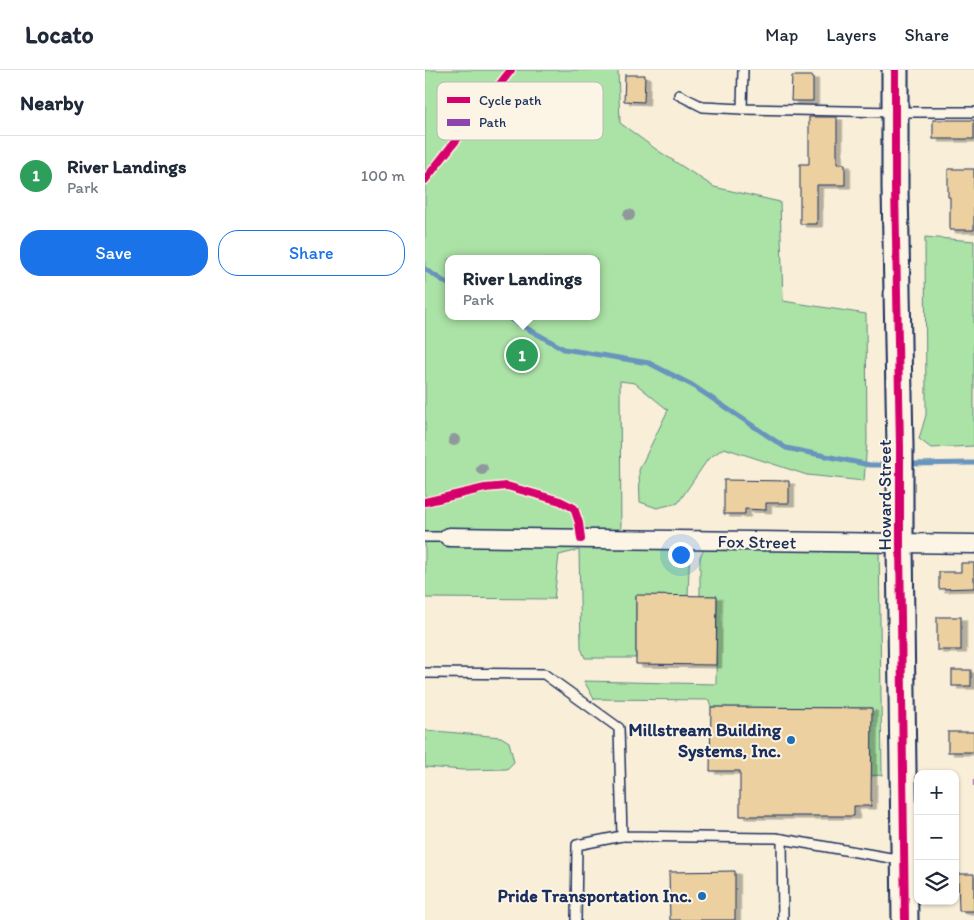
<!DOCTYPE html>
<html lang="en">
<head>
<meta charset="utf-8">
<style>
	:root { --surface:#fff; --page:#f2f2f3; --text:#1f2937; --muted:#747a83; --line:#e0e1e3; --accent:#1a73e8 }
	body { margin:0; font-family:Itim,sans-serif; background:var(--page); color:var(--text) }
	.controls { position:absolute; right:15px; bottom:15px; display:grid; overflow:hidden; border-radius:10px; box-shadow:0 1px 4px #0004 }
	.controls button { width:45px; height:45px; display:grid; place-items:center; padding:0; border:0; border-bottom:1px solid var(--line); background:var(--surface); color:var(--text); font:25px sans-serif }
	.you { position:absolute; left:255px; top:484px; width:18px; height:18px; margin:-12px; border:4px solid #fff; border-radius:50%; background:#1a73e8; box-shadow:0 0 0 8px #1a73e833 }
	.badge { display:grid; place-items:center; width:32px; height:32px; border-radius:50%; background:var(--accent); color:#fff; font-size:16px; font-weight:700 }
	.pin { position:absolute; translate:-50% -50%; border:2px solid #fff; box-shadow:0 1px 5px #0006 }
	.popup { position:absolute; left:20px; top:185px; width:155px; height:65px; box-sizing:border-box; display:grid; place-content:center; border-radius:10px; background:var(--surface); filter:drop-shadow(0 1px 4px #0005); font-size:16px; white-space:nowrap; color:var(--muted) }
	.popup b { font-size:19px; color:var(--text) }
	.popup::after { content:''; position:absolute; left:50%; top:100%; margin-left:-10px; border:10px solid transparent; border-top-color:var(--surface) }
	.list { margin:0; padding:0; list-style:none }
	h2 { display:flex; justify-content:space-between; align-items:center; height:65px; margin:0; padding:0 20px; font-size:21px }
	h2 small { font-size:16px; font-weight:400; color:var(--muted) }
	.list li { display:grid; grid-template-columns:32px 1fr auto; gap:15px; align-items:center; box-sizing:border-box; height:80px; padding:0 20px; border-top:1px solid var(--line) }
	.list b { display:block; font-size:19px; white-space:nowrap }
	.list p { margin:0; font-size:16px; white-space:nowrap; color:var(--muted) }
	.list em { font-size:16px; font-style:normal; color:var(--muted) }
	.actions { display:flex; gap:10px; padding:15px 20px }
	.actions a { flex:1; padding:11px 0; border:1px solid var(--accent); border-radius:20px; text-align:center; font-size:18px; color:var(--accent) }
	.actions .main { background:var(--accent); color:#fff }
	.icon { flex:none; width:28px; height:28px; fill:none; stroke:currentColor; stroke-width:2; stroke-linecap:round; stroke-linejoin:round }
	.map { position:relative; flex:none; width:549px; height:850px; overflow:hidden }
	header { display:flex; align-items:center; gap:30px; box-sizing:border-box; height:70px; padding:0 25px; background:var(--surface); border-bottom:1px solid var(--line) }
	header strong { font-size:24px }
	nav { display:flex; gap:28px; margin-inline-start:auto; font-size:18px }
	main { display:flex }
	aside { flex:1; background:var(--surface) }
	.map>svg:first-child { display:block }
	.green { fill:#abe2a5; stroke:#638882; fill-rule:evenodd }
	.lines { fill:none; stroke-linecap:round; stroke-linejoin:round }
	.stream { stroke:#6994bd; stroke-width:5 }
	.building { fill:#edd0a0; stroke:#1b2f5e; filter:url(#shadow) }
	.lane-casing { stroke:#1b2f5e; stroke-width:12 }
	.street-casing { stroke:#1b2f5e; stroke-width:21 }
	.secondary-casing { stroke:#1b2f5e; stroke-width:29 }
	.lane { stroke:#fcf5e5; stroke-width:9 }
	.street { stroke:#fcf5e5; stroke-width:18 }
	.secondary { stroke:#fcf5e5; stroke-width:25 }
	.quiet { stroke:#8e44ad; stroke-width:6; stroke-dasharray:12 6; stroke-linecap:butt }
	.cycleway-casing { stroke:#fcf5e5; stroke-width:11 }
	.cycleway { stroke:#d6006c; stroke-width:8 }
	.tree { fill:#8f999c }
	.poi-dot { fill:#1f6fb2; stroke:#fcf5e5; stroke-width:2 }
	.labels { text-anchor:middle; dominant-baseline:central; stroke-width:4; stroke-linejoin:round; paint-order:stroke }
	.street-label { font-size:18px; fill:#1b2f5e; stroke:#fcf5e5 }
	.poi-label { font-size:18px; font-weight:bold; fill:#1b2f5e; stroke:#fcf5e5; text-anchor:end }
	.key { fill:#fcf5e5; stroke:#b8babc; stroke-width:1 }
	.key-label { font-size:14px; fill:#1b2f5e }
</style>
</head>
<body>
<header>
<strong>Locato</strong>
<nav><a>Map</a><a>Layers</a><a>Share</a></nav>
</header>
<main>
<aside>
<h2>Nearby<small></small></h2>
<ul class="list">
<li><span class="badge" style="background:#2e9e5b">1</span><div><b>River Landings</b><p>Park</p></div><em>100 m</em></li>
</ul>
<div class="actions"><a class="main">Save</a><a>Share</a></div>
</aside>
<div class="map">
<svg width="549" height="850" viewBox="0 0 549 850">
	<defs>
		<filter id="shadow"><feDropShadow dx="5.5" dy="3" stdDeviation="0" flood-color="#0004"/></filter>
	</defs>
	<rect width="100%" height="100%" fill="#f9eed7"/>
	<filter id="ink" filterUnits="userSpaceOnUse"><feTurbulence type="fractalNoise" baseFrequency=".02" numOctaves="2"/><feDisplacementMap in="SourceGraphic" scale="10" xChannelSelector="R" yChannelSelector="G"/><feConvolveMatrix kernelMatrix="1 2 1 2 8 2 1 2 1" color-interpolation-filters="sRGB"/></filter>
	<g filter="url(#ink)">
		<g class="green">
			<path d="M0,0h193l2,53 37,27 57,37 66,15 3,99 83,13 1,128 -3,39 -57,-6 -83,-27 -16,11 -30,44 -21,5 -17,-6 -1,-32 29,-60 -33,-27 -15,-2 1,158 69,2 -2,55h-52v62h-51l-4,-10 -2,-98 -20,5 -5,44 -129,-1zM23,189h148v57h-148z"/>
			<polygon points="500,167 549,171 549,376 506,378 494,369 501,345 501,333"/>
			<polygon points="283,471 454,473 457,705 446,706 446,638 286,637 284,630 169,629 159,611 291,614 292,526 275,526 275,487"/>
			<polygon points="0,660 76,667 84,672 89,692 82,699 38,700 0,697"/>
		</g>
		<g class="lines">
			<g class="stream">
				<polyline points="0,199 23,214"/>
				<polyline points="80,246 139,279 224,293 267,315 361,378 445,395 469,395"/>
				<polyline points="482,394 549,393"/>
			</g>
		</g>
		<g class="building">
			<polygon points="200,5 220,5 219,32 199,31"/>
			<polygon points="367,6 388,6 388,31 366,31"/>
			<polygon points="384,47 412,47 412,94 420,94 420,115 392,115 392,154 375,154 375,94 384,94"/>
			<rect x="508" y="50" width="41" height="19"/>
			<polygon points="523,99 549,99 549,160 525,160 525,127 523,127"/>
			<polygon points="299,410 364,411 364,433 341,433 341,440 320,439 320,444 299,444"/>
			<polygon points="536,493 549,493 549,518 514,519 514,502 536,502"/>
			<polygon points="211,525 292,526 291,595 211,594"/>
			<rect x="512" y="547" width="24" height="33"/>
			<rect x="527" y="600" width="19" height="16"/>
			<polygon points="286,637 447,638 446,736 429,736 429,746 315,746 315,701 285,701"/>
			<rect x="523" y="662" width="26" height="20"/>
			<polygon points="310,801 310,850 245,850 244,802"/>
			<polygon points="533,804 549,804 549,841 534,841"/>
		</g>
		<g class="lines">
			<g class="lane-casing">
				<g id="lane">
					<polyline points="318,0 317,39 470,42 549,42"/>
					<polyline points="254,25 278,37 317,39"/>
					<polyline points="0,467 24,467"/>
					<polyline points="0,603 119,604 194,658 197,766 351,768 477,790"/>
					<polyline points="357,769 358,850"/>
					<polyline points="151,850 152,775 197,766"/>
				</g>
			</g>
			<g class="street-casing">
				<polyline id="street" points="24,467 549,474"/>
			</g>
			<g class="secondary-casing">
				<polyline id="secondary" points="470,0 470,118 475,376 475,474 480,850"/>
			</g>
			<use href="#lane" class="lane"/>
			<use href="#street" class="street"/>
			<use href="#secondary" class="secondary"/>
			<polyline class="quiet" points="548,713 549,713"/>
			<g class="cycleway-casing">
				<g id="cycleway">
					<polyline points="470,0 470,118 475,376 475,474 480,850"/>
					<polyline points="0,110 86,0"/>
					<polyline points="0,432 60,418 82,416 135,431 149,438 154,453 156,469"/>
				</g>
			</g>
			<use href="#cycleway" class="cycleway"/>
		</g>
		<g class="tree">
			<circle cx="204" cy="145" r="6"/>
			<circle cx="29" cy="370" r="6"/>
			<circle cx="57" cy="399" r="6"/>
		</g>
	</g>
	<g class="poi-dot">
		<circle cx="366" cy="670" r="5"/>
		<circle cx="277" cy="826" r="5"/>
	</g>
	<g class="labels">
		<g class="street-label">
			<text transform="translate(460 425) rotate(-90)">Howard Street</text>
			<text transform="translate(332 472) rotate(1)">Fox Street</text>
		</g>
		<g class="poi-label">
			<text x="356" y="660">Millstream Building<tspan x="356" dy="21">Systems, Inc.</tspan></text>
			<text x="267" y="826">Pride Transportation Inc.</text>
		</g>
	</g>
	<rect x="12" y="12" width="166" height="58" rx="8" class="key"/>
	<rect x="22" y="27" width="23" height="6" fill="#d6006c"/>
	<rect x="22" y="49" width="23" height="7" fill="#8e44ad"/>
	<g class="key-label">
		<text x="54" y="35">Cycle path</text>
		<text x="54" y="57">Path</text>
	</g>
</svg>
<div class="controls">
<button>+</button>
<button>−</button>
<button><svg class="icon" aria-label="layers" viewBox="0 0 24 24"><path d="M12 4l9 5-9 5-9-5zM3 14l9 5 9-5"/></svg></button>
</div>
<div class="you"></div>
<div class="pin badge" style="left:97px;top:285px;background:#2e9e5b">1</div>
<div class="popup"><b>River Landings</b>Park</div>
</div>
</main>
</body>
</html>
